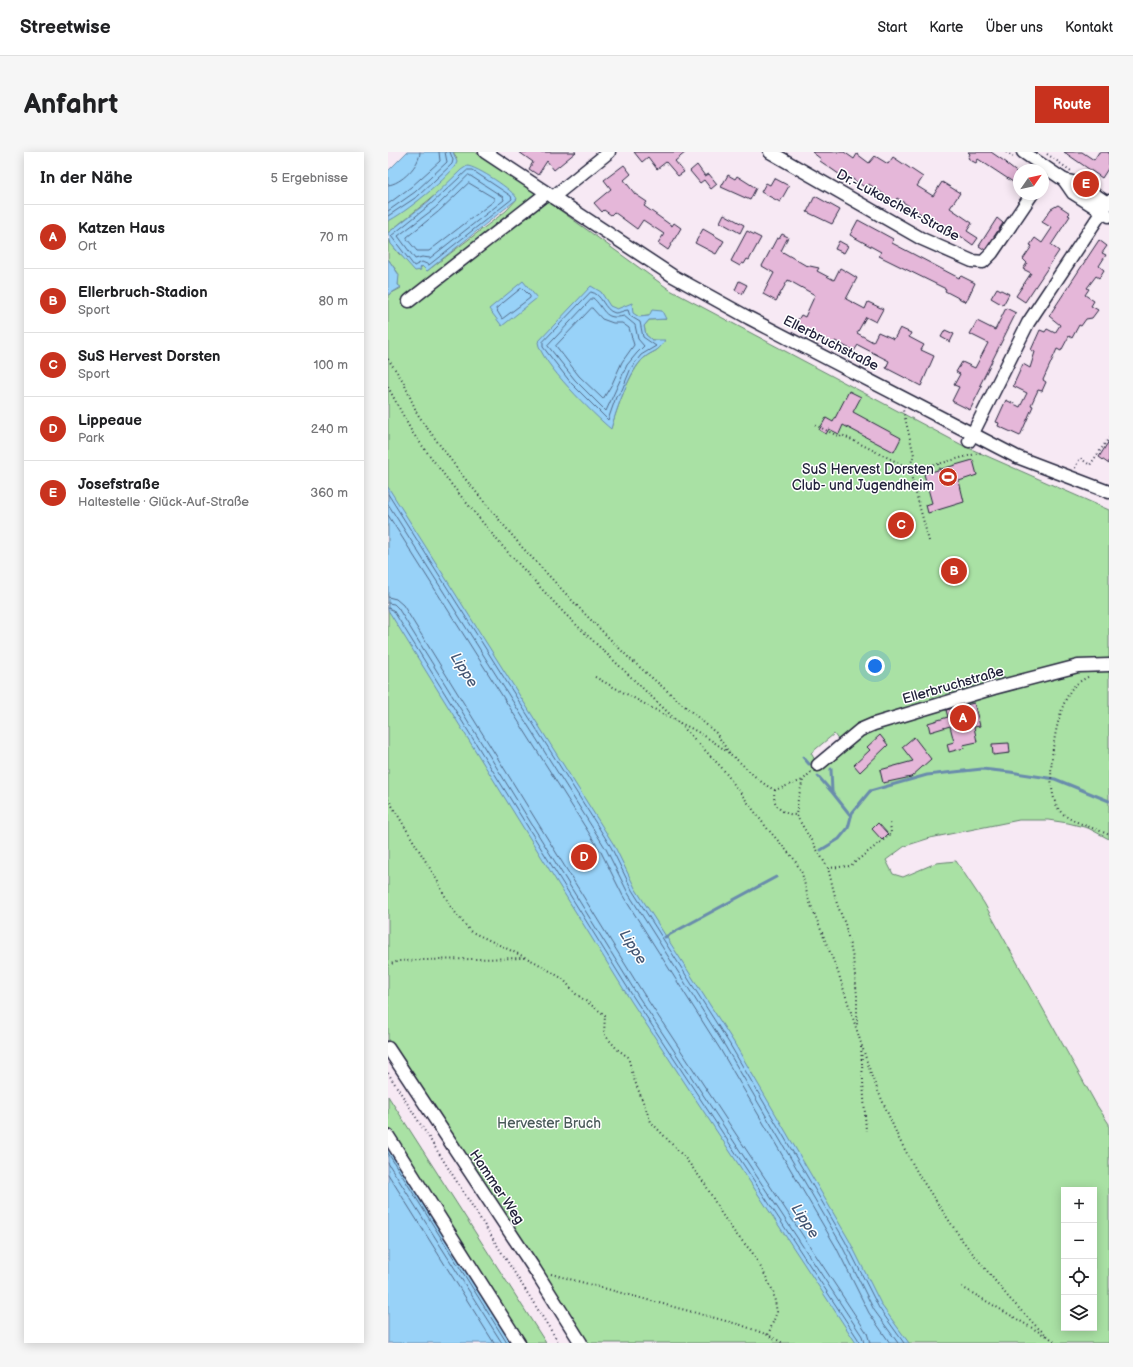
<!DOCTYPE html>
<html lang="de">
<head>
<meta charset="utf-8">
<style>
	:root { --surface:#fff; --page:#f6f6f6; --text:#202124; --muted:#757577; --line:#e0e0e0; --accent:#c8321e }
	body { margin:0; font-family:"Balsamiq Sans",sans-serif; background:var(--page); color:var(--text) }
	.controls { position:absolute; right:12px; bottom:12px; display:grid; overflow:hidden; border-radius:0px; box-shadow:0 2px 10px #0003 }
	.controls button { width:36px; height:36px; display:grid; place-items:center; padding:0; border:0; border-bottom:1px solid var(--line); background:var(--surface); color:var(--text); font:20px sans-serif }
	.compass { position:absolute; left:625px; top:12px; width:36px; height:36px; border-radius:50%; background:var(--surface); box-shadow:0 2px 10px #0003; rotate:56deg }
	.you { position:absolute; left:487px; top:514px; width:14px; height:14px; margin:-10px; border:3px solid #fff; border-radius:50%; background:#1a73e8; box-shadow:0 0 0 6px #1a73e833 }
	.badge { display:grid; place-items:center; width:26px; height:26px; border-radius:50%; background:var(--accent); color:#fff; font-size:13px; font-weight:700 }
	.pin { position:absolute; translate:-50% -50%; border:2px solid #fff; box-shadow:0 1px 4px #0006 }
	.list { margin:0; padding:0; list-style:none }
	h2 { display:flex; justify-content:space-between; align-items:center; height:52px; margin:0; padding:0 16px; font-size:17px }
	h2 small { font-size:13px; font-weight:400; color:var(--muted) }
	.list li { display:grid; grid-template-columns:26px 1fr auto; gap:12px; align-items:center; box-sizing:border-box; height:64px; padding:0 16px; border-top:1px solid var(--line) }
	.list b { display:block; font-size:15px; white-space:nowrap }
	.list p { margin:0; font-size:13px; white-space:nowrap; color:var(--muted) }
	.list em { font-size:13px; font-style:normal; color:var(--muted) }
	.icon { flex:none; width:22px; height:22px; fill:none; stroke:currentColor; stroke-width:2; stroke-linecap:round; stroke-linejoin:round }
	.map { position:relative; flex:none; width:721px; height:1191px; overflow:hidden; border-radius:0px }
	header { display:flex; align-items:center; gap:24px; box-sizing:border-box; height:56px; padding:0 20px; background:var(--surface); border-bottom:1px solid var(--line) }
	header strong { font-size:19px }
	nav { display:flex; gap:22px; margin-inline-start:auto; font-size:14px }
	.intro { display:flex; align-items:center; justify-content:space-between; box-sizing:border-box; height:96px; padding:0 24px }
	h1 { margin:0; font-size:28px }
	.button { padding:10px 18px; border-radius:0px; background:var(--accent); color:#fff; font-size:14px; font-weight:700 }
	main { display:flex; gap:24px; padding:0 24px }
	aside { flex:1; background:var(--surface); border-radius:0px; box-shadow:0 2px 10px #0003 }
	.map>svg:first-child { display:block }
	.green { fill:#a9e1a4; stroke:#668270; fill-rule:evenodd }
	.water { fill:#98d2f8; stroke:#698cac }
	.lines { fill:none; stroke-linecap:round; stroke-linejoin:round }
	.shore { stroke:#516887; stroke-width:1 }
	.stream { stroke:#698cac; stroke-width:3 }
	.building { fill:#e5b7d9; stroke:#22223b }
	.minor-casing { stroke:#22223b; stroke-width:15 }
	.path { stroke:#22223b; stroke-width:2; stroke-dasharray:1 3; stroke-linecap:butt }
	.minor { stroke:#fff; stroke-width:12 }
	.labels { text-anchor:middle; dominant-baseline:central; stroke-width:3; stroke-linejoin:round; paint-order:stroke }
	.street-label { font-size:14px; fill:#22223b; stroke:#fff }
	.poi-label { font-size:14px; fill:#22223b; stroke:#fff; text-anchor:end }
	.park-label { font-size:14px; fill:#4a5b5a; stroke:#fff }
	.water-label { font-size:15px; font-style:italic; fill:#455774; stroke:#fff }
</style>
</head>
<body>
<header>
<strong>Streetwise</strong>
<nav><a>Start</a><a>Karte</a><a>Über uns</a><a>Kontakt</a></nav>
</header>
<div class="intro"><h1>Anfahrt</h1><a class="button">Route</a></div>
<main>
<aside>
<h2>In der Nähe<small>5 Ergebnisse</small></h2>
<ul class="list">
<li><span class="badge">A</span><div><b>Katzen Haus</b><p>Ort</p></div><em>70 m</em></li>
<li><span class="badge">B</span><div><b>Ellerbruch-Stadion</b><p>Sport</p></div><em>80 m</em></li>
<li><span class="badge">C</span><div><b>SuS Hervest Dorsten</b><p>Sport</p></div><em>100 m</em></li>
<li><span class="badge">D</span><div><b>Lippeaue</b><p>Park</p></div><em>240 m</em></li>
<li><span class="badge">E</span><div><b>Josefstraße</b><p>Haltestelle · Glück-Auf-Straße</p></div><em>360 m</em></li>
</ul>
</aside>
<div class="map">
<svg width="721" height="1191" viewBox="0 0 721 1191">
	<rect width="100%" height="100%" fill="#f7e9f4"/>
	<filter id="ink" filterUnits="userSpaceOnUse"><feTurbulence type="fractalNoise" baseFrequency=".025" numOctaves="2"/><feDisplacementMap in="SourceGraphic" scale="8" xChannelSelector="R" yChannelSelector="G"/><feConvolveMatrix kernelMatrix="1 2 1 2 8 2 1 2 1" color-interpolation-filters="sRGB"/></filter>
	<g filter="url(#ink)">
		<g class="green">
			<path d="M65,0h22l53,35 142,103 292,155 147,65v329l-21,-11 -20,-5 -20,-3h-29l-89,18 -25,8 -19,14 7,14 10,3 33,-14 20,-2 28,42 112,201 13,20v219h-528l-193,-295v-753l13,-7 -3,-3v-12l-10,-14v-20l11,15 21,14 3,-2 4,5 79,-60 11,-12 -77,-8 -52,42v-12l32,-22 37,-41zM213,140c2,4 5,11 8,14 8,7 21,5 30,11l10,-1 17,3 -17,1 -5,6 2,9 6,5 12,1c-7,13 -11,9 -20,17 -14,12 -28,53 -33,70zM446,582l5,7 -23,21 -5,-9zM676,1038h30v138h-30z"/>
			<polygon points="0,944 158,1191 134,1191 89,1114 0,979"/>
		</g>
		<g class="water">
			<path d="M19,0h46l4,10c-3,12 -56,54 -69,59v-50z"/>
			<path d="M79,14c9,0 48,25 50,33l-90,72 -5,-5 -2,2 1,2 -6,1 -24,-27 -3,-11 41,-32 32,-31z"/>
			<polygon points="0,107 11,123 10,133 13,135 0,143"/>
			<polygon points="135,129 149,146 114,174 101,157"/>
			<path d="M203,134l10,6 9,14 7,3 15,-6 1,10 6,4 10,-1 3,-6 10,1 4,8 -17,1 -5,6 2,9 6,5h13c-7,13 -12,10 -21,18 -14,11 -28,53 -33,71 -17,-14 -71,-67 -73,-87z"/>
			<polygon points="0,335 226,693 247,736 345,889 461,1088 494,1154 521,1191 468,1191 243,849 0,458"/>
			<polygon points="0,994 124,1191 0,1191"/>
		</g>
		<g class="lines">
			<g class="shore">
				<polygon points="80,18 84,18 123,44 124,47 41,113 34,110 26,114 3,84 43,52"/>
				<polygon points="81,23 115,45 116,48 42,106 34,105 27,107 10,84 47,56"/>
				<polygon points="81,31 106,46 106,49 41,99 29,99 19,87 19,85 50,60"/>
				<path d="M0,33c13,-1 32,-20 32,-33"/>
				<polyline points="0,52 23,35 52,9 51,0"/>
				<polyline points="0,59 27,40 59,10 57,0"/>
				<polyline points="0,64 30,44 64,12 65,8 62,0"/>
				<polygon points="134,136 142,144 142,146 114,167 108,157"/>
				<path d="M203,140c12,2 12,18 24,21 5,0 9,-3 13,-3l2,6 10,6 3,15 13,9 -15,9 -10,13 -9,22 -6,7 -8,23 -37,-37 -28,-36v-5z"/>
				<path d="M205,146c12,10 10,23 31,18l11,9 3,14 6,7 -7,7 -10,12 -21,46 -31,-31 -27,-34z"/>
				<polygon points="204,156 214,167 225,171 234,171 241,176 246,193 234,210 224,232 215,247 191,224 168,194"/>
				<polyline points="0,342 223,695 244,738 341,891 457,1089 491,1156 516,1191"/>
				<polyline points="0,352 218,697 240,741 337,894 453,1092 486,1158 510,1191"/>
				<polyline points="0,363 213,700 235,744 332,897 448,1095 481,1161 502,1191"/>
				<polyline points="0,445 8,447 15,453 255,841 479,1181 482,1191"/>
				<polyline points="0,451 6,452 10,456 250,844 474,1184 476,1191"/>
				<polyline points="0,456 5,458 246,846 470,1187 471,1191"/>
				<polyline points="0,1001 119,1191"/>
				<polyline points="0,1011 114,1191"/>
				<polyline points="0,1022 106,1191"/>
			</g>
			<g class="stream">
				<polyline points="415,605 421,612"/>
				<polyline points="443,617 444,640 463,664"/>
				<polyline points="430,624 443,639"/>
				<polyline points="433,698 451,687 460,676 464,661 482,639 539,623 594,617 622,620 667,627 721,649"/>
				<polyline points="277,785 388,725"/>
			</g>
		</g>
		<g class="building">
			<polygon points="131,0 188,0 166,18 159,9 150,23 141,17 145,10"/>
			<polygon points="246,0 298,0 287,9 296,20 290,24 278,10 269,17 260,5 254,10"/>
			<polygon points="424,0 456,0 466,7 469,2 481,11 487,4 500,12 505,5 535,25 529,34 545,44 554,30 572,41 562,56 584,71 579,79 590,86 585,93 571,83 569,86 509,46 507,50 481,32 478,36 460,24 458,27 432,9 433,7"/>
			<polygon points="580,0 603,0 619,11 618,12 631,22 631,34 590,7 588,11 584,9 580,6 582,2"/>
			<polygon points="676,0 694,0 706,8 711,0 721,0 721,15 714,26"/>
			<polygon points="236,13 243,22 236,28 247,42 259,50 256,54 284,74 286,71 293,76 280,98 270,91 276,82 255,68 249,77 226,60 223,63 216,58 214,60 206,51 223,37 216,28"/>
			<polygon points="309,13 317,24 321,22 329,32 323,37 316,28 312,31 302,19"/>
			<polygon points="340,23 347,27 349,24 368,36 362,48 333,35"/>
			<polygon points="386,26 401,34 392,50 373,40 378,31 382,33"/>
			<polygon points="427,44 452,58 444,72 419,60"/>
			<polygon points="670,53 682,61 680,63 682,64 663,93 671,99 637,150 628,144 643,121 635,117 639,111 635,107 644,94 642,93 647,86 654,91 664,76 654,70 663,57"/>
			<polygon points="336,62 356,73 352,81 332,70"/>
			<polygon points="609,66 615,71 597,98 591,94"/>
			<polygon points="470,68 505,87 504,91 571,126 573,124 587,131 578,150 557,139 558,137 491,104 493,100 462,83"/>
			<polygon points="315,77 336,89 328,102 307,91"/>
			<polygon points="359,79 373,86 361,108 359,107 356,112 354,111 352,114 343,109"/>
			<polygon points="394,82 400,85 393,99 417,113 431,116 429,119 446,128 452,116 461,121 469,126 458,147 477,157 480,150 495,157 488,170 478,165 469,181 485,190 490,180 506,187 512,176 523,181 521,185 536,193 533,198 546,204 533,234 498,216 501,209 470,193 466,199 447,189 445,195 407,173 413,163 417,165 427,143 400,128 388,149 375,142 386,121 374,114 389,86 391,87"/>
			<polygon points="711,88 719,94 714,101 718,103 711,114 716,118 711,126 708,124 699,136 701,137 697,143 706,149 703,154 710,158 704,166 698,167 693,174 691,173 684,186 681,184 673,199 669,197 655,228 658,230 654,239 650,238 643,253 645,254 632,284 610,274 611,271 608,270 618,248 632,255 639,241 625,234 635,212 642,216 647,200 643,198 652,178 657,180 659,177 667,181 672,173 661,164"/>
			<polygon points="451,89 460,94 456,101 447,97"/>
			<polygon points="351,129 359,133 354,142 347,138"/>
			<polygon points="609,136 621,142 615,153 603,146"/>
			<polygon points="618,156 628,161 592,233 594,234 582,258 564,249 571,235 566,233 572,222 568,220 574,210 587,216 600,191 582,182 589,169 607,178"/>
			<polygon points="557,178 566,182 562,190 553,185"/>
			<polygon points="461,239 473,245 465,260 513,286 506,300 455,273 451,282 441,277 438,282 431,278 438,266 445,270"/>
			<polygon points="721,289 721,312 711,305"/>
			<polygon points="585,308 589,323 571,329 576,350 540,361 538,353 544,351 536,322"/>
			<polygon points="586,551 592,574 586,575 589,590 575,593 576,596 561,600 559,592 566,590 562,574 542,580 540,571 560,565 558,558"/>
			<polygon points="492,583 500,593 472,620 466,613 482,598 479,595"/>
			<polygon points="526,585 543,607 523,625 495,631 492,618 525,609 514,595"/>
			<polygon points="621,591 622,601 605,603 604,592"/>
			<polygon points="490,671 500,682 494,688 484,677"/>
		</g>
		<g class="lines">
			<g class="minor-casing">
				<g id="minor">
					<polyline points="97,0 285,124 361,166 629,305 721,340"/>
					<polyline points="382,0 534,87 584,109 595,110 604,101 644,42"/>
					<polyline points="635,0 676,28 689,31 721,52"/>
					<polyline points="676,28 685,41 721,64"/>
					<polyline points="165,45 221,0"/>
					<polyline points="21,149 159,41"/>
					<polyline points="581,289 640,171 721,49"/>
					<polyline points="430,613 472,578 486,572 606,536 690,514 721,513"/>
					<polyline points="0,896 147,1118 193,1191"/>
					<polyline points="0,984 131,1191"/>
				</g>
			</g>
			<g class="path">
				<polyline points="618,0 625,5"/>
				<polyline points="659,2 683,19"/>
				<polyline points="0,207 15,229 29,261 37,273 74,323 133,394 195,460 241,506 328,581 342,602"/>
				<polyline points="0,235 24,280 63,332 115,395 176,461 291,571 334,616 378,675 406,707 414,721 420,746 450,820 484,925 511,987 532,1025 574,1088 621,1146 649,1175 668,1191"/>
				<polyline points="427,273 452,285 454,283 521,316 526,303 515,258"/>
				<polyline points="550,312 552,318"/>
				<polyline points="687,316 692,306 702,313 721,286"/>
				<polyline points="541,389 521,316 550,312 595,300"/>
				<polyline points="207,525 288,569"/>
				<path d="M700,525c-8,4 -16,9 -20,18 -13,23 -26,94 -8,116 9,11 36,17 49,24"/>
				<path d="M292,571c18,8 35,19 50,31 16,12 27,28 45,36l28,-10"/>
				<polyline points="423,620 415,628 410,647 408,663 440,716 449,752 457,772 465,806 469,843 469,873"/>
				<path d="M387,638c-4,16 7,24 21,25"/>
				<polyline points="0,647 49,728 62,754 82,779 149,811 175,827 188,842 217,863 216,882 229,897 240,905 246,927 263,970 297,1006 317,1032 333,1061 347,1081 364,1100 376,1121 385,1139 389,1160 380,1183"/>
				<polyline points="440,716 462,714 503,682 502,668"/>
				<polyline points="0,813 11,809 35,808 137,806"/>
				<polyline points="473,895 478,979"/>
				<polyline points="0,921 171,1191"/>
				<polyline points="163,1122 353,1173 380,1183 395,1191"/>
				<polyline points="574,1135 658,1184"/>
			</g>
			<use href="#minor" class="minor"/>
		</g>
	</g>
	<defs>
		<g id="stadium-disc" transform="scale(1)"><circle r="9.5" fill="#c8321e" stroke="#fff"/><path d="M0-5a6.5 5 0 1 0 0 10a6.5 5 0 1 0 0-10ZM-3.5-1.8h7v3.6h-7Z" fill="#fff"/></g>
	</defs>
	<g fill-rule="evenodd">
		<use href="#stadium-disc" x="560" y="325"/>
	</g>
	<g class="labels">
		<g class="street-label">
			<text transform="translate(510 53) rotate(28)">Dr.-Lukaschek-Straße</text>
			<text transform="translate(443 191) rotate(27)">Ellerbruchstraße</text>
			<text transform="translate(565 533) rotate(-16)">Ellerbruchstraße</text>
			<text transform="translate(109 1035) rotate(56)">Hammer Weg</text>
		</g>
		<g class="poi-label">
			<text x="546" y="317">SuS Hervest Dorsten<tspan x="546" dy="16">Club- und Jugendheim</tspan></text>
		</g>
		<g class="park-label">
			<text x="161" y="971">Hervester Bruch</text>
		</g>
		<g class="water-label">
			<text transform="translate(76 518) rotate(58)">Lippe</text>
			<text transform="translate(245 795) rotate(58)">Lippe</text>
			<text transform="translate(417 1069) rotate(57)">Lippe</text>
		</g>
	</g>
</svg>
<div class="controls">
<button>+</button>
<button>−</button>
<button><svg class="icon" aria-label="locate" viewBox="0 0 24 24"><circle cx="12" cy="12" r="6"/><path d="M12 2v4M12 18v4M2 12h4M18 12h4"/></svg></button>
<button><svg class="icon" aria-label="layers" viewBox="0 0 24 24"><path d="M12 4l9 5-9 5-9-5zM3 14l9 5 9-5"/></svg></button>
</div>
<svg class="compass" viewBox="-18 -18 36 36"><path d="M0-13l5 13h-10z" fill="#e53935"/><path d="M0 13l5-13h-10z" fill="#757577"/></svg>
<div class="you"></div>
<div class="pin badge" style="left:575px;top:566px">A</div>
<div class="pin badge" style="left:566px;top:419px">B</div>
<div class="pin badge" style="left:513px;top:373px">C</div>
<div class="pin badge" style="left:196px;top:705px">D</div>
<div class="pin badge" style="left:698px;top:32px">E</div>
</div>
</main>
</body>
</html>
